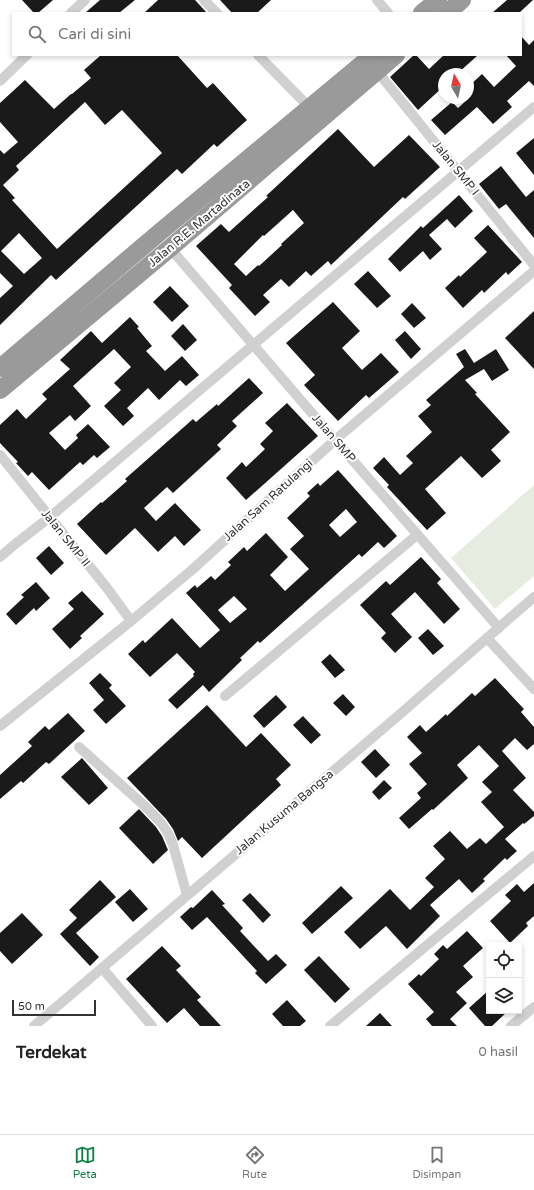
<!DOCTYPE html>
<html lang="id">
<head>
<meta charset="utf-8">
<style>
	:root { --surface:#fff; --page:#f6f6f6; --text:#222; --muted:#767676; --line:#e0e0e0; --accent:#0b8043 }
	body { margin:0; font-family:"Varela Round",sans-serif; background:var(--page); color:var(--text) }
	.controls { position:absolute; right:12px; bottom:12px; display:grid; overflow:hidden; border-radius:0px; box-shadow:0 2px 6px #0003 }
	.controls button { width:36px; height:36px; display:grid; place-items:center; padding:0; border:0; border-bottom:1px solid var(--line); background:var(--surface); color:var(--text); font:20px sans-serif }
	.compass { position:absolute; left:438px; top:68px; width:36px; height:36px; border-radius:50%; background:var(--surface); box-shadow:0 2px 6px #0003; rotate:351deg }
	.scale { position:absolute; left:12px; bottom:10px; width:84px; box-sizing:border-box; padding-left:4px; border:2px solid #333; border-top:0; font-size:11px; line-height:14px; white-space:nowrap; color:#333; -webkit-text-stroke:3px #fff; paint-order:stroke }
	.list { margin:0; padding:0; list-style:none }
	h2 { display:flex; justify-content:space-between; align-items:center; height:52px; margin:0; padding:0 16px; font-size:17px }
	h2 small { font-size:13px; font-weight:400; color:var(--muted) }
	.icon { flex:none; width:22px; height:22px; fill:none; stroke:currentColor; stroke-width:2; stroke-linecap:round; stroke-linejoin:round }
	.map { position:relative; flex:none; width:534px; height:1026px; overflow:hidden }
	.search { position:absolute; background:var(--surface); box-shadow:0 2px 6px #0003; left:12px; right:12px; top:12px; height:44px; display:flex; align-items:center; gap:10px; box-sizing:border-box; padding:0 14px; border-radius:0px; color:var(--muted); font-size:15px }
	.sheet { height:108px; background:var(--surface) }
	nav { display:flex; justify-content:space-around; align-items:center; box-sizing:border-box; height:56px; border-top:1px solid var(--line); background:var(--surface); font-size:11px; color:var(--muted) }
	nav a { display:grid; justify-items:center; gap:2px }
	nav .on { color:var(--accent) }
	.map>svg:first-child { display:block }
	.green { fill:#e6ecdf }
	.building { fill:#1a1a1a; fill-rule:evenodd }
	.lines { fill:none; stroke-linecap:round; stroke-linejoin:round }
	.street { stroke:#d0d0d0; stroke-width:10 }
	.highway { stroke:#9a9a9a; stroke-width:18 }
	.labels { text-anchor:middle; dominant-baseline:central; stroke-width:4; stroke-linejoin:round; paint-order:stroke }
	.street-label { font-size:12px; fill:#333; stroke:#fff }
</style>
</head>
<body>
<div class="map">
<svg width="534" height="1026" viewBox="0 0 534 1026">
	<rect width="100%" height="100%" fill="#fff"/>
	<polygon class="green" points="534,485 534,576 495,609 451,558"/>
	<g class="building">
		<polygon points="22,0 53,0 38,13 34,13"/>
		<polygon points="100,0 135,0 119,13 85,13"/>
		<polygon points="158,0 195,0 207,13 144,13"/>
		<polygon points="220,0 271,0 257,13 232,13"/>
		<polygon points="507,0 533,0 519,13 492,13"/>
		<polygon points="521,36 529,45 534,40 534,86 529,81 507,101 512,107 493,124 477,107 445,135 431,120 452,102 458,108 468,99 468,87 482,74 494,87 516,66 506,55 521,55"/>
		<path d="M101,55h76l30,33 6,-5 34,37 -30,27 -3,-3 -32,30 -5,-5 -121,111 -5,-5 -51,50v-27l13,-12 -13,-13v-123l4,4 14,-12 -18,-20v-19l25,-23 29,29 17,-15h1l19,-16 -7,-8zM85,102l20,23 17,-15 40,43 -105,96 -45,-49 3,-2 -12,-13 16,-15 -3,-4zM19,233l23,25 -18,16 -23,-23z"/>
		<polygon points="414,55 416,55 429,69 444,55 478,55 457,74 444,74 444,86 418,110 390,77"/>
		<path d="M338,129l36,38 35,-32 31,32 -35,32 -2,-2 -72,68 -3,-4 -17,15 -5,-5 -17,16 -8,-8 -18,16 7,7 -15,14 -26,-28 3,-3 -36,-39 25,-22 8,8 39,-35 -2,-1zM293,210l11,13 -23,21 1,1 -23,21 -1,-1 -12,11 -12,-12 29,-29 1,1z"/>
		<polygon points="534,138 534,175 516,153"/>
		<polygon points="501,166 526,197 534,190 534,238 506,204 499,209 479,184"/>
		<polygon points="459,195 473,211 455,228 447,219 429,235 442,249 430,260 423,251 400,272 388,259 421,226 423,228"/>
		<polygon points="488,225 522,262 508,275 506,272 484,293 482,290 463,308 445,288 459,275 460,277 487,252 474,238"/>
		<polygon points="368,271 391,296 377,308 354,284"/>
		<polygon points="170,286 189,306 172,322 153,302"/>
		<polygon points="333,302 360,331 342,348 362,370 381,353 399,372 369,398 366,395 338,421 304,385 315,375 286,343"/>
		<polygon points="412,303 426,318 414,328 401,314"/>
		<polygon points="534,311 534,369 505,338"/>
		<polygon points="130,317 139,327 137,328 152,346 146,351 165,371 182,356 199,375 186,386 180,380 159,400 148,388 127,408 134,416 123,426 104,406 121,390 114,383 131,367 114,349 73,386 91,406 75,421 70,415 49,433 65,450 78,438 76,435 88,424 110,447 97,458 94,455 83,465 80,462 49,490 32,472 28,476 16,463 18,462 0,443 0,425 17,409 26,419 47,399 42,394 70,369 60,360 91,331 102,343"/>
		<polygon points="183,324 197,340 185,351 171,336"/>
		<polygon points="405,331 421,349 411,359 395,340"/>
		<polygon points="465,349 474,363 496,349 509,370 492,381 484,369 465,380 477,393 475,394 510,432 491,450 501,461 482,478 461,456 425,489 446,513 427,530 387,487 389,485 373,468 384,457 400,475 413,463 406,456 432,432 418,416 431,405 426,400 464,367 456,354"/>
		<polygon points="249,378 263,393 232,421 237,426 217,445 221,449 173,493 167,487 144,508 156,521 175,503 201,530 184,546 175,536 158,552 135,528 106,555 77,524 101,502 102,503 127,481 125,479 193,419 196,422 217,404 218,406"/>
		<polygon points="287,403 318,436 246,500 226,478 242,462 246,467 265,449 260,444 273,431 265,423"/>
		<path d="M338,470l59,66 -13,12 -6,-6 -16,15 -3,-3 -99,89 -2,-2 -18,17 2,2 -33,32 -6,-7 -26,24 -9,-9 26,-24 -1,-2 2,-2 -18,-19 -27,24 -22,-23 15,-14 2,3 27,-25 28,30 20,-18 -34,-37 9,-8 2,3 14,-12 4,4 16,-15 -3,-3 16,-15 3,4 19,-18 22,24 -18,18 15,16 24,-22 -19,-20 14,-13 -17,-18 23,-22 -3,-3 11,-10 2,3zM346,509l11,13 -17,15 -11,-12zM234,596l13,13 -17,14 -12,-13z"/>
		<polygon points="49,546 64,563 51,575 36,558"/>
		<polygon points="421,557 441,579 437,583 460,609 444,624 415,592 391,614 412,637 395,653 381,638 386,633 360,605 386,581 390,585"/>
		<polygon points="36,582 50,598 36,611 34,608 16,625 6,614 24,597 21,595"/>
		<polygon points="82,591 104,614 80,636 82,638 70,649 52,629 74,609 68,603"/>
		<polygon points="428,629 444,646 433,655 418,638"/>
		<polygon points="330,654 345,670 335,678 321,662"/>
		<polygon points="100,673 112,685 109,688 126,706 106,724 93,710 104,700 89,683"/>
		<polygon points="495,678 524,709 521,712 534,727 534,744 527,750 515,738 502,751 526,778 513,790 534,812 534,816 524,824 523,823 505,839 517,851 507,860 505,858 483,879 485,881 472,893 459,879 430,905 440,916 407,949 386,926 360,949 344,932 390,889 410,910 434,887 425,878 445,859 433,846 450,831 467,849 480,838 486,844 504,827 481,802 492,792 482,782 499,766 479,745 457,765 468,778 433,810 432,809 409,829 399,818 421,798 417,793 427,784 409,764 422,753 407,737 420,725 426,732 446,714 447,716 472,693 475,696"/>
		<polygon points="343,694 355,707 346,716 333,703"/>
		<polygon points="276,695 287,707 264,728 253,716"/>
		<polygon points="207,705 246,747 261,733 291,765 276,779 281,785 202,858 182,837 178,841 173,829 166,819 127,778"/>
		<polygon points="68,713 85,731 49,764 46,762 23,783 21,781 0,799 0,775 32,746 28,742 45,726 49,730"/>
		<polygon points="303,716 321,735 311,744 293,725"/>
		<polygon points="375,749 390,765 376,778 361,762"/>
		<polygon points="82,758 108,788 89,805 61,777"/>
		<polygon points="384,780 392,788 379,800 372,792"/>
		<polygon points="139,809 156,827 162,836 168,850 153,864 119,828"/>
		<polygon points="100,880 116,897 76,933 99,957 90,966 60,934 77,918 69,910"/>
		<polygon points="534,883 534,916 526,923 528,926 510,943 490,921 511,901 505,895 517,884 524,892"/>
		<polygon points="341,886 353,898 312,934 302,923"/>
		<polygon points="130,889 148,909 133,922 115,902"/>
		<polygon points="212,890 225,904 222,905 243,928 240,931 268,961 276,954 287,965 266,984 255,973 257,971 207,917 192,930 180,917 191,907 193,908"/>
		<polygon points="250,893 271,915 263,923 242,900"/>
		<polygon points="22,913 43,935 12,964 0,951 0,933"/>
		<polygon points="467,931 483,948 463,966 473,977 456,992 467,1003 450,1019 457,1026 432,1026 426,1019 434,1012 408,984 419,974 421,976 439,959 434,954 443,945 447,949"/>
		<polygon points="162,946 181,966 176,970 201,997 197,1000 221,1026 200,1026 184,1008 167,1023 126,979"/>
		<polygon points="319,956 350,989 335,1003 304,970"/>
		<polygon points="489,990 489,1011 508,1011 492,1026 485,1026 469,1008"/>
		<polygon points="287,1000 306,1021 300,1026 283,1026 272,1014"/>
		<polygon points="380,1013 392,1026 366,1026"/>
	</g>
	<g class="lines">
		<g class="street">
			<polyline points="204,0 217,13"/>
			<polyline points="377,0 388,13"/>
			<polyline points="71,13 85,0"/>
			<polyline points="258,55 310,108"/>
			<polyline points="377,71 534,265"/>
			<polyline points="0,81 27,55"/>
			<polyline points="170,248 335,440 499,628"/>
			<polyline points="0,455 107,588 131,621"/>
			<polyline points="0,557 14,545 50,517 534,107"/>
			<polyline points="487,638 534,689"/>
			<polyline points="225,696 417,535"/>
			<polyline points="0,726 131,621 193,569 335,440 534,271"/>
			<polyline points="79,747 147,808 161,823 168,833 173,845 187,895"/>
			<polyline points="102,968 152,1026"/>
			<polyline points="34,1026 399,715 534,597"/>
			<polyline points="330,1026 534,856"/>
			<polyline points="511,1026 534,1007"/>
		</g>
		<g class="highway">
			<polyline points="422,13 438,0"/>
			<polyline points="447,13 462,0"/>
			<polyline points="0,368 160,232 373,55"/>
			<polyline points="0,390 170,248 396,55"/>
		</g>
	</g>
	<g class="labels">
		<g class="street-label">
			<text transform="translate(456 168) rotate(51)">Jalan SMP I</text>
			<text transform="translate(199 223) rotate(-40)">Jalan R.E. Martadinata</text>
			<text transform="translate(334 438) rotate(49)">Jalan SMP</text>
			<text transform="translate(268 500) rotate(-42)">Jalan Sam Ratulangi</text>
			<text transform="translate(66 538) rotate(51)">Jalan SMP II</text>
			<text transform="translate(284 812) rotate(-40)">Jalan Kusuma Bangsa</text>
		</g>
	</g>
</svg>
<div class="controls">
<button><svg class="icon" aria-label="locate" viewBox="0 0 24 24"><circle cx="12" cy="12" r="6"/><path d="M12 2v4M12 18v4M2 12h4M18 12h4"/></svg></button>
<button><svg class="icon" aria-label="layers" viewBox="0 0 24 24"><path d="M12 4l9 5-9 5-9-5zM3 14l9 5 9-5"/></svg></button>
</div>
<svg class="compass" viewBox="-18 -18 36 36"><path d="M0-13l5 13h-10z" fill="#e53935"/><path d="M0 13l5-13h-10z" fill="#767676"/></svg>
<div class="scale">50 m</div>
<div class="search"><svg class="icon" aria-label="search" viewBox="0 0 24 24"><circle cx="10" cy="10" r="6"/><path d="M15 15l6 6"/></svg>Cari di sini</div>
</div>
<section class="sheet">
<h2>Terdekat<small>0 hasil</small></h2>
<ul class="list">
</ul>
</section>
<nav>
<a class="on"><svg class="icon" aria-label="map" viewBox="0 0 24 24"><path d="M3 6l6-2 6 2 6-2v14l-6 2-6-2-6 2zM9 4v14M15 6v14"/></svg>Peta</a>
<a><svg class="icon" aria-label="directions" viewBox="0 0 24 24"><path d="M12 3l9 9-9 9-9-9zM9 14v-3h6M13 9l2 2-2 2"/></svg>Rute</a>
<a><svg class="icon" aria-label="saved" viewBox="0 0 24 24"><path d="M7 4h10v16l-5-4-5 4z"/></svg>Disimpan</a>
</nav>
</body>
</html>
